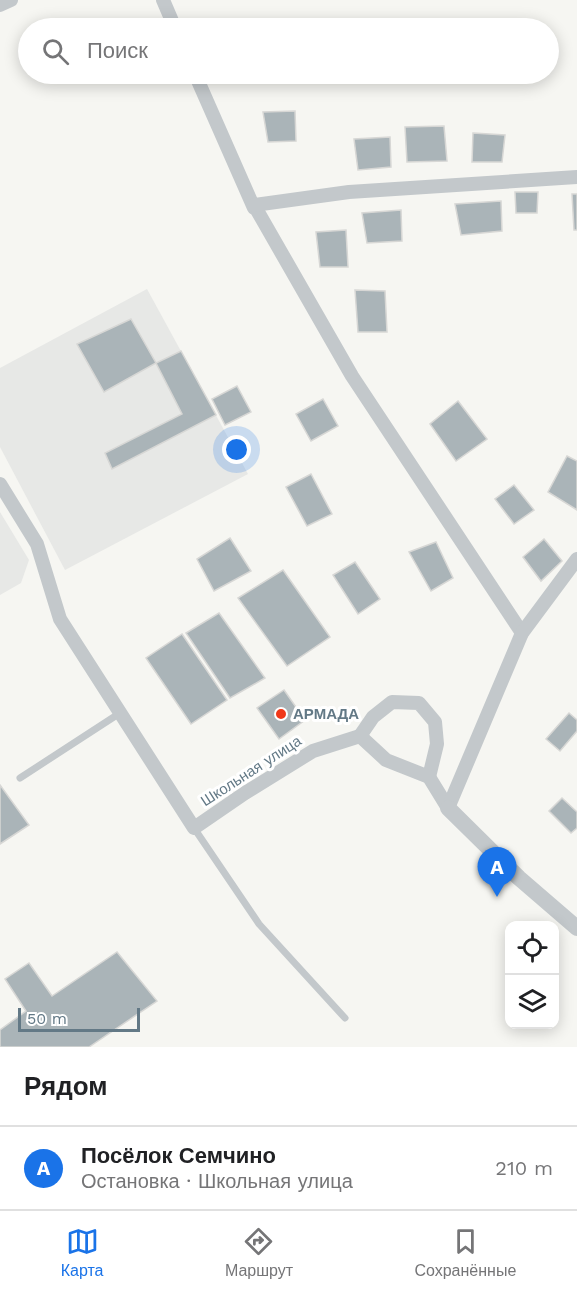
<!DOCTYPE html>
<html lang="ru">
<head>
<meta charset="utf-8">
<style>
	:root { --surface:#fff; --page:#f6f6f6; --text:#202124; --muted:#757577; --line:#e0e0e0; --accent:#1a73e8 }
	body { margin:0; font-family:"Work Sans",sans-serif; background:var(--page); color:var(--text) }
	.controls { position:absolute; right:18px; bottom:18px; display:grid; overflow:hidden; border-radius:12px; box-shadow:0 3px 15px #0003 }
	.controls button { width:54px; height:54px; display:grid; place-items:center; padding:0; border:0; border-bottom:2px solid var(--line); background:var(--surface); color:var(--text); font:30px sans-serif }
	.scale { position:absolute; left:18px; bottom:15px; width:122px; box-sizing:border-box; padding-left:6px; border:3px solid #637986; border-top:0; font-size:16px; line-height:21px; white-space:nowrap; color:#637986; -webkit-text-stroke:4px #fff; paint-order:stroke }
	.you { position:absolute; left:237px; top:450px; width:21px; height:21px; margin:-15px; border:4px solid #fff; border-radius:50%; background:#1a73e8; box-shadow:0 0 0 9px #1a73e833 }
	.badge { display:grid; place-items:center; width:39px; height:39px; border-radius:50%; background:var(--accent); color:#fff; font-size:20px; font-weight:700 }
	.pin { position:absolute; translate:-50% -50px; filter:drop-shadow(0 2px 3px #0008) }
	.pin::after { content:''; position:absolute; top:32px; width:21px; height:18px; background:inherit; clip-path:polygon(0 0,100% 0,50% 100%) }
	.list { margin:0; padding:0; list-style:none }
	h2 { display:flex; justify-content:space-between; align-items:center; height:78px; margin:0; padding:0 24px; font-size:26px }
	h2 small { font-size:20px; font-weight:400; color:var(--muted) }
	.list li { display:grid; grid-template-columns:39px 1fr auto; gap:18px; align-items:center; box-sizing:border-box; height:84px; padding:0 24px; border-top:2px solid var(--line) }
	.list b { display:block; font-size:22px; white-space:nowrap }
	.list p { margin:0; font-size:20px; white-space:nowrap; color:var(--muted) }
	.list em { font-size:20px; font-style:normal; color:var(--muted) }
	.icon { flex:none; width:33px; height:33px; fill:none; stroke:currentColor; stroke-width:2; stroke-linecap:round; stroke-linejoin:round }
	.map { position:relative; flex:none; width:577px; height:1047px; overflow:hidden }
	.search { position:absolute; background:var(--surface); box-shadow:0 3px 15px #0003; left:18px; right:18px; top:18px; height:66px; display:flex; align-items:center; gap:15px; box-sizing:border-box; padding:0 21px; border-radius:33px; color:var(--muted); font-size:22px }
	.sheet { height:162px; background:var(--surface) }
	nav { display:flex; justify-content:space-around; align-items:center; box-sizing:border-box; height:84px; border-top:2px solid var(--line); background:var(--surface); font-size:16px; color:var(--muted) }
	nav a { display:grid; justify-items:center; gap:3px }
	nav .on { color:var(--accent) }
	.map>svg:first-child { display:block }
	.built { fill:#e7e8e6 }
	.building { fill:#aab4b8; stroke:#d7d7d5; stroke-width:1.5 }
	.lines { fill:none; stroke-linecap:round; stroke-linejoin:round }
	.service { stroke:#c3c8cb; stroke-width:7 }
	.minor { stroke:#c3c8cb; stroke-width:14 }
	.tertiary { stroke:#c3c8cb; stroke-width:16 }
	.poi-dot { fill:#f03819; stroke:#fff; stroke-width:2 }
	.labels { text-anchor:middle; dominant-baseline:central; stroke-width:6; stroke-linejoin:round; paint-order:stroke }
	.poi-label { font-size:15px; font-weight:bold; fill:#637986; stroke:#fff; text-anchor:start }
	.street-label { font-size:15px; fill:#637986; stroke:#fff }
</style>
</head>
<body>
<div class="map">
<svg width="577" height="1047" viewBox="0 0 577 1047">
	<rect width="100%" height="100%" fill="#f6f6f2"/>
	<g class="built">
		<polygon points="147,289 248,474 65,570 0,447 0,368"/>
		<polygon points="0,512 29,560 21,583 0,595"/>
	</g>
	<g class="building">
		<polygon points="238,74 258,74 258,82 239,82"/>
		<polygon points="295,111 296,141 268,142 263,112"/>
		<polygon points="444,126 447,161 407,162 405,127"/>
		<polygon points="473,133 505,135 502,162 472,162"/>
		<polygon points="390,137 391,167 358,170 354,139"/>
		<polygon points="515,192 538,192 537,213 516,213"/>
		<polygon points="572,194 577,194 577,230 574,230"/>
		<polygon points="501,201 502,231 461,235 455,204"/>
		<polygon points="401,210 402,241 367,243 362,213"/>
		<polygon points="346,230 348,267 320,267 316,232"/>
		<polygon points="355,290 385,291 387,332 358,332"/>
		<polygon points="131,319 156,363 104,392 77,344"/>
		<polygon points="181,351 216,415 112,469 105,453 182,414 156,363"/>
		<polygon points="237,386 251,412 225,425 212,399"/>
		<polygon points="323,399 338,426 311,441 296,414"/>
		<polygon points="458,401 487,439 456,461 430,424"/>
		<polygon points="567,456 577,461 577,510 548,492"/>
		<polygon points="311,474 332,514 307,526 286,487"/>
		<polygon points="514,485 534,510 514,524 495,499"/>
		<polygon points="230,538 251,571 214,591 197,559"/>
		<polygon points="544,539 562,561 541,581 523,557"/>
		<polygon points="436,542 453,578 431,591 409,552"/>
		<polygon points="355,562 380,599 358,614 333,575"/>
		<polygon points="283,570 330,637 287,666 238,598"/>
		<polygon points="219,613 265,678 230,698 186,633"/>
		<polygon points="182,634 227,700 191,724 146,658"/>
		<polygon points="284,690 305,720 279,739 257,708"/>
		<polygon points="569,713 577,720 577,731 560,751 546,739"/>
		<polygon points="0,785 29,825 0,844"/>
		<polygon points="562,798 577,812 577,828 571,833 549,811"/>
		<polygon points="117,952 157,1001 89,1047 0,1047 0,1030 26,1011 5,979 29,963 52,996"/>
	</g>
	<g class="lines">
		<g class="service">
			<polyline points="20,778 120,713"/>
			<polyline points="194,828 259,924 345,1018"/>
		</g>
		<g class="minor">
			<polyline points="163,0 175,28"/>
			<polyline points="0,5 11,0"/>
			<polyline points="195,74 254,208 254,205 352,376 522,633"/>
			<polyline points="254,205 349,192 577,177"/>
			<polyline points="0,484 37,544 60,619 194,828 245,793 313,751 360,736"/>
			<polyline points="360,736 373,717 392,702 419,703 435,722 437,744 429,777"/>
			<polyline points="360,736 386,760 429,777 448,808"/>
			<polyline points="448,808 522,633 577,559"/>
		</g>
		<polyline class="tertiary" points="448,808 519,878 577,928"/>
	</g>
	<circle class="poi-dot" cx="281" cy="714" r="6"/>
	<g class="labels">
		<g class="poi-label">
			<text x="293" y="714">АРМАДА</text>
		</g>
		<g class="street-label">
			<text transform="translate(251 771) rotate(-33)">Школьная улица</text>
		</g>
	</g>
</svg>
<div class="controls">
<button><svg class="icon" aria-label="locate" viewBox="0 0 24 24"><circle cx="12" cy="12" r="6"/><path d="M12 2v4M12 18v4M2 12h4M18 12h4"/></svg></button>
<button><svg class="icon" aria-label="layers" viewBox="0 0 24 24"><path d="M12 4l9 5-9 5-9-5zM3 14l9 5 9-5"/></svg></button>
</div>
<div class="scale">50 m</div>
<div class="you"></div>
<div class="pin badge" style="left:497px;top:897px">A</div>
<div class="search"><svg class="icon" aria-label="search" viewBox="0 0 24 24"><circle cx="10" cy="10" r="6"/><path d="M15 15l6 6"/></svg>Поиск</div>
</div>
<section class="sheet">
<h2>Рядом<small></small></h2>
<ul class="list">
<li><span class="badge">A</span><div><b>Посёлок Семчино</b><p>Остановка · Школьная улица</p></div><em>210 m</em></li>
</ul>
</section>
<nav>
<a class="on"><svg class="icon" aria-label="map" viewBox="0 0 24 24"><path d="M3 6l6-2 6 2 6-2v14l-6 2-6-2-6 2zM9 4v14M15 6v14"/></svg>Карта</a>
<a><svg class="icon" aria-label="directions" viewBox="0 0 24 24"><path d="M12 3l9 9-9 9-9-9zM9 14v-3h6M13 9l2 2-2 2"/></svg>Маршрут</a>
<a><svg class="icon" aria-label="saved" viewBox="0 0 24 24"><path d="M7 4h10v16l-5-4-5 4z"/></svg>Сохранённые</a>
</nav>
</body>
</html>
